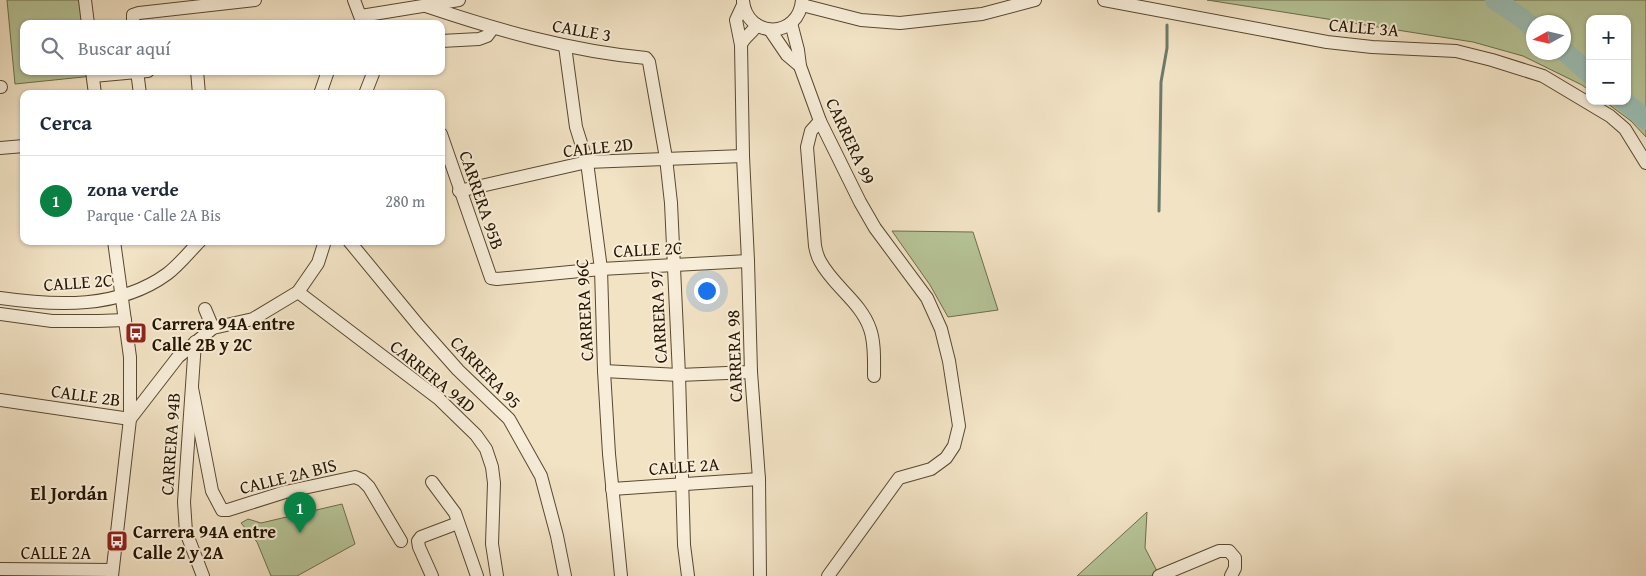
<!DOCTYPE html>
<html lang="es">
<head>
<meta charset="utf-8">
<style>
	:root { --surface:#fff; --page:#f6f6f7; --text:#1f2937; --muted:#747a83; --line:#e0e1e3; --accent:#0b8043 }
	body { margin:0; font-family:"Gentium Book Plus",serif; background:var(--page); color:var(--text) }
	.controls { position:absolute; right:15px; top:15px; display:grid; overflow:hidden; border-radius:10px; box-shadow:0 1px 4px #0004 }
	.controls button { width:45px; height:45px; display:grid; place-items:center; padding:0; border:0; border-bottom:1px solid var(--line); background:var(--surface); color:var(--text); font:25px sans-serif }
	.compass { position:absolute; left:1526px; top:15px; width:45px; height:45px; border-radius:50%; background:var(--surface); box-shadow:0 1px 4px #0004; rotate:262deg }
	.you { position:absolute; left:706px; top:290px; width:18px; height:18px; margin:-12px; border:4px solid #fff; border-radius:50%; background:#1a73e8; box-shadow:0 0 0 8px #1a73e833 }
	.badge { display:grid; place-items:center; width:32px; height:32px; border-radius:50%; background:var(--accent); color:#fff; font-size:16px; font-weight:700 }
	.pin { position:absolute; translate:-50% -41px; filter:drop-shadow(0 1px 2px #0008) }
	.pin::after { content:''; position:absolute; top:26px; width:18px; height:15px; background:inherit; clip-path:polygon(0 0,100% 0,50% 100%) }
	.list { margin:0; padding:0; list-style:none }
	h2 { display:flex; justify-content:space-between; align-items:center; height:65px; margin:0; padding:0 20px; font-size:21px }
	h2 small { font-size:16px; font-weight:400; color:var(--muted) }
	.list li { display:grid; grid-template-columns:32px 1fr auto; gap:15px; align-items:center; box-sizing:border-box; height:90px; padding:0 20px; border-top:1px solid var(--line) }
	.list b { display:block; font-size:19px; white-space:nowrap }
	.list p { margin:0; font-size:16px; white-space:nowrap; color:var(--muted) }
	.list em { font-size:16px; font-style:normal; color:var(--muted) }
	.icon { flex:none; width:28px; height:28px; fill:none; stroke:currentColor; stroke-width:2; stroke-linecap:round; stroke-linejoin:round }
	.map { position:relative; flex:none; width:1646px; height:576px; overflow:hidden }
	.search { position:absolute; background:var(--surface); box-shadow:0 1px 4px #0004; left:20px; top:20px; width:425px; height:55px; display:flex; align-items:center; gap:12px; box-sizing:border-box; padding:0 18px; border-radius:10px; color:var(--muted); font-size:19px }
	.panel { position:absolute; background:var(--surface); box-shadow:0 1px 4px #0004; left:20px; top:90px; width:425px; height:155px; border-radius:10px }
	.map>svg:first-child { display:block }
	.green { fill:#b6c598; stroke:#6e6d4c; fill-rule:evenodd }
	.lines { fill:none; stroke-linecap:round; stroke-linejoin:round }
	.stream { stroke:#6c7a6c; stroke-width:3 }
	.river { stroke:#9bbeb4; stroke-width:20 }
	.minor-casing { stroke:#584831; stroke-width:14 }
	.minor { stroke:#f7edd9; stroke-width:12 }
	.labels { text-anchor:middle; dominant-baseline:central; stroke-width:4; stroke-linejoin:round; paint-order:stroke }
	.street-label { font-size:18px; fill:#251500; stroke:#f7edd9 }
	.poi-label { font-size:18px; font-weight:bold; fill:#251500; stroke:#f7edd9; text-anchor:start }
	.neighbourhood-label { font-size:19px; font-weight:bold; fill:#251500; stroke:#f7edd9 }
</style>
</head>
<body>
<div class="map">
<svg width="1646" height="576" viewBox="0 0 1646 576">
	<rect width="100%" height="100%" fill="#f2e3c5"/>
	<filter id="stains"><feTurbulence type="fractalNoise" baseFrequency=".004" numOctaves="4"/><feColorMatrix values="0 0 0 0 .2 0 0 0 0 .09 0 0 0 0 .02 0 0 0 .5 -.17"/></filter>
	<radialGradient id="worn" r=".72"><stop offset=".6" stop-color="#630" stop-opacity="0"/><stop offset="1" stop-color="#630" stop-opacity=".3"/></radialGradient>
	<g class="green">
		<polygon points="7,0 85,0 88,24 24,24 24,71 92,71 93,76 15,84"/>
		<path d="M1207,0h439v137l-15,-16 -27,-20h23v-82h-37v72l-8,-6 -59,-29 -50,-14zM1534,22h30v30h-30z"/>
		<polygon points="892,231 973,232 998,310 948,317 930,285"/>
		<polygon points="342,504 355,544 297,576 271,576 257,542 241,523 248,519 261,523"/>
		<polygon points="1147,512 1145,548 1158,573 1151,576 1077,576"/>
	</g>
	<g class="lines">
		<polyline class="stream" points="1159,211 1161,82 1167,48 1167,25"/>
		<g class="river">
			<polyline points="1495,0 1522,18 1534,29"/>
			<polyline points="1564,51 1590,74"/>
			<polyline points="1624,101 1646,120"/>
		</g>
		<g class="minor-casing">
			<g id="minor">
				<polyline points="85,0 88,24"/>
				<polyline points="354,0 363,24"/>
				<polyline points="1104,0 1327,42 1372,47 1456,51 1492,60 1543,76 1610,116 1625,129 1646,163"/>
				<path d="M743,1c4,38 56,38 59,-1"/>
				<polyline points="743,5 736,20 741,45 743,156 748,261 751,372 759,479 760,576"/>
				<polyline points="802,5 861,20 900,23 982,14 1035,0"/>
				<path d="M426,6c71,24 144,45 220,52l3,4 17,96 5,45 8,172 5,170 4,31"/>
				<polyline points="361,16 459,0"/>
				<polyline points="791,23 798,50 800,66 820,121 860,202 875,228 927,298 941,329 949,361 959,426 954,446 946,458 931,469 899,478 828,576"/>
				<polyline points="133,24 133,15 139,13 255,0"/>
				<polyline points="770,30 787,55 800,66"/>
				<polyline points="441,41 479,39 487,36 493,28"/>
				<path d="M741,45c2,-7 11,-12 16,-20"/>
				<polyline points="565,46 576,127 587,162 601,269 604,371 609,454 621,576"/>
				<polyline points="92,71 95,94"/>
				<polyline points="137,71 140,94"/>
				<polyline points="197,71 199,94"/>
				<polyline points="93,76 148,71"/>
				<polyline points="0,87 1,87"/>
				<polyline points="320,94 328,71"/>
				<polyline points="365,94 374,71"/>
				<path d="M820,121l-9,10 -4,16 8,99c1,5 2,10 5,15 13,25 41,41 50,68 5,14 4,32 4,47"/>
				<polyline points="441,134 491,278 497,279 601,269 748,261"/>
				<polyline points="0,148 24,146"/>
				<polyline points="459,191 587,162 743,156"/>
				<polyline points="349,241 419,326 458,370 509,419 541,476 557,536 565,576"/>
				<polyline points="298,292 439,399 476,435 486,449 492,467 494,483 492,544 497,576"/>
				<path d="M0,298c56,8 119,11 167,-24 12,-9 22,-22 33,-33"/>
				<polyline points="205,309 213,328"/>
				<polyline points="0,314 52,321 99,321 125,320"/>
				<polyline points="195,342 184,502 186,532 203,576"/>
				<polyline points="604,371 679,375 751,372"/>
				<polyline points="192,388 212,491 222,510 228,510 285,492 355,477 362,480 369,487 401,541"/>
				<polyline points="0,400 130,419 178,357 213,328 253,319 298,292 318,263 325,241"/>
				<polyline points="432,482 455,513 477,576"/>
				<polyline points="612,489 759,479"/>
				<polyline points="0,569 112,570"/>
				<polyline points="112,576 130,419 130,357 114,241"/>
				<polyline points="432,576 419,547 418,541 421,537 458,523"/>
				<polyline points="1159,576 1219,551 1229,551 1235,558 1235,568 1231,576"/>
			</g>
		</g>
		<use href="#minor" class="minor"/>
	</g>
	<defs>
		<g id="bus-square" transform="scale(1.125)"><rect x="-9" y="-9" width="18" height="18" rx="4" fill="#8f2418" stroke="#f7edd9"/><path d="M-5-6H5V4H4V6H2V4H-2V6H-4V4H-5ZM-3.5-4V0h7V-4ZM-3.5 1.2v1.5H-2V1.2ZM2 1.2v1.5H3.5V1.2Z" fill="#fff"/></g>
	</defs>
	<g fill-rule="evenodd">
		<use href="#bus-square" x="136" y="333"/>
		<use href="#bus-square" x="117" y="541"/>
	</g>
	<g class="labels">
		<g class="street-label">
			<text transform="translate(1364 27) rotate(5)">CALLE 3A</text>
			<text transform="translate(582 30) rotate(10)">CALLE 3</text>
			<text transform="translate(851 141) rotate(65)">CARRERA 99</text>
			<text transform="translate(598 147) rotate(-6)">CALLE 2D</text>
			<text transform="translate(482 200) rotate(71)">CARRERA 95B</text>
			<text transform="translate(648 249) rotate(-3)">CALLE 2C</text>
			<text transform="translate(78 282) rotate(-4)">CALLE 2C</text>
			<text transform="translate(584 310) rotate(-93)">CARRERA 96C</text>
			<text transform="translate(658 317) rotate(-93)">CARRERA 97</text>
			<text transform="translate(734 356) rotate(-92)">CARRERA 98</text>
			<text transform="translate(486 372) rotate(46)">CARRERA 95</text>
			<text transform="translate(433 376) rotate(39)">CARRERA 94D</text>
			<text transform="translate(86 395) rotate(8)">CALLE 2B</text>
			<text transform="translate(170 444) rotate(-86)">CARRERA 94B</text>
			<text transform="translate(684 466) rotate(-4)">CALLE 2A</text>
			<text transform="translate(288 476) rotate(-14)">CALLE 2A BIS</text>
			<text x="56" y="552">CALLE 2A</text>
		</g>
		<g class="poi-label">
			<text x="152" y="323">Carrera 94A entre<tspan x="152" dy="21">Calle 2B y 2C</tspan></text>
			<text x="133" y="531">Carrera 94A entre<tspan x="133" dy="21">Calle 2 y 2A</tspan></text>
		</g>
		<g class="neighbourhood-label">
			<text x="69" y="493">El Jordán</text>
		</g>
	</g>
	<rect width="100%" height="100%" filter="url(#stains)"/>
	<rect width="100%" height="100%" fill="url(#worn)"/>
</svg>
<div class="controls">
<button>+</button>
<button>−</button>
</div>
<svg class="compass" viewBox="-18 -18 36 36"><path d="M0-13l5 13h-10z" fill="#e53935"/><path d="M0 13l5-13h-10z" fill="#747a83"/></svg>
<div class="you"></div>
<div class="pin badge" style="left:300px;top:533px">1</div>
<div class="search"><svg class="icon" aria-label="search" viewBox="0 0 24 24"><circle cx="10" cy="10" r="6"/><path d="M15 15l6 6"/></svg>Buscar aquí</div>
<section class="panel">
<h2>Cerca<small></small></h2>
<ul class="list">
<li><span class="badge">1</span><div><b>zona verde</b><p>Parque · Calle 2A Bis</p></div><em>280 m</em></li>
</ul>
</section>
</div>
</body>
</html>
